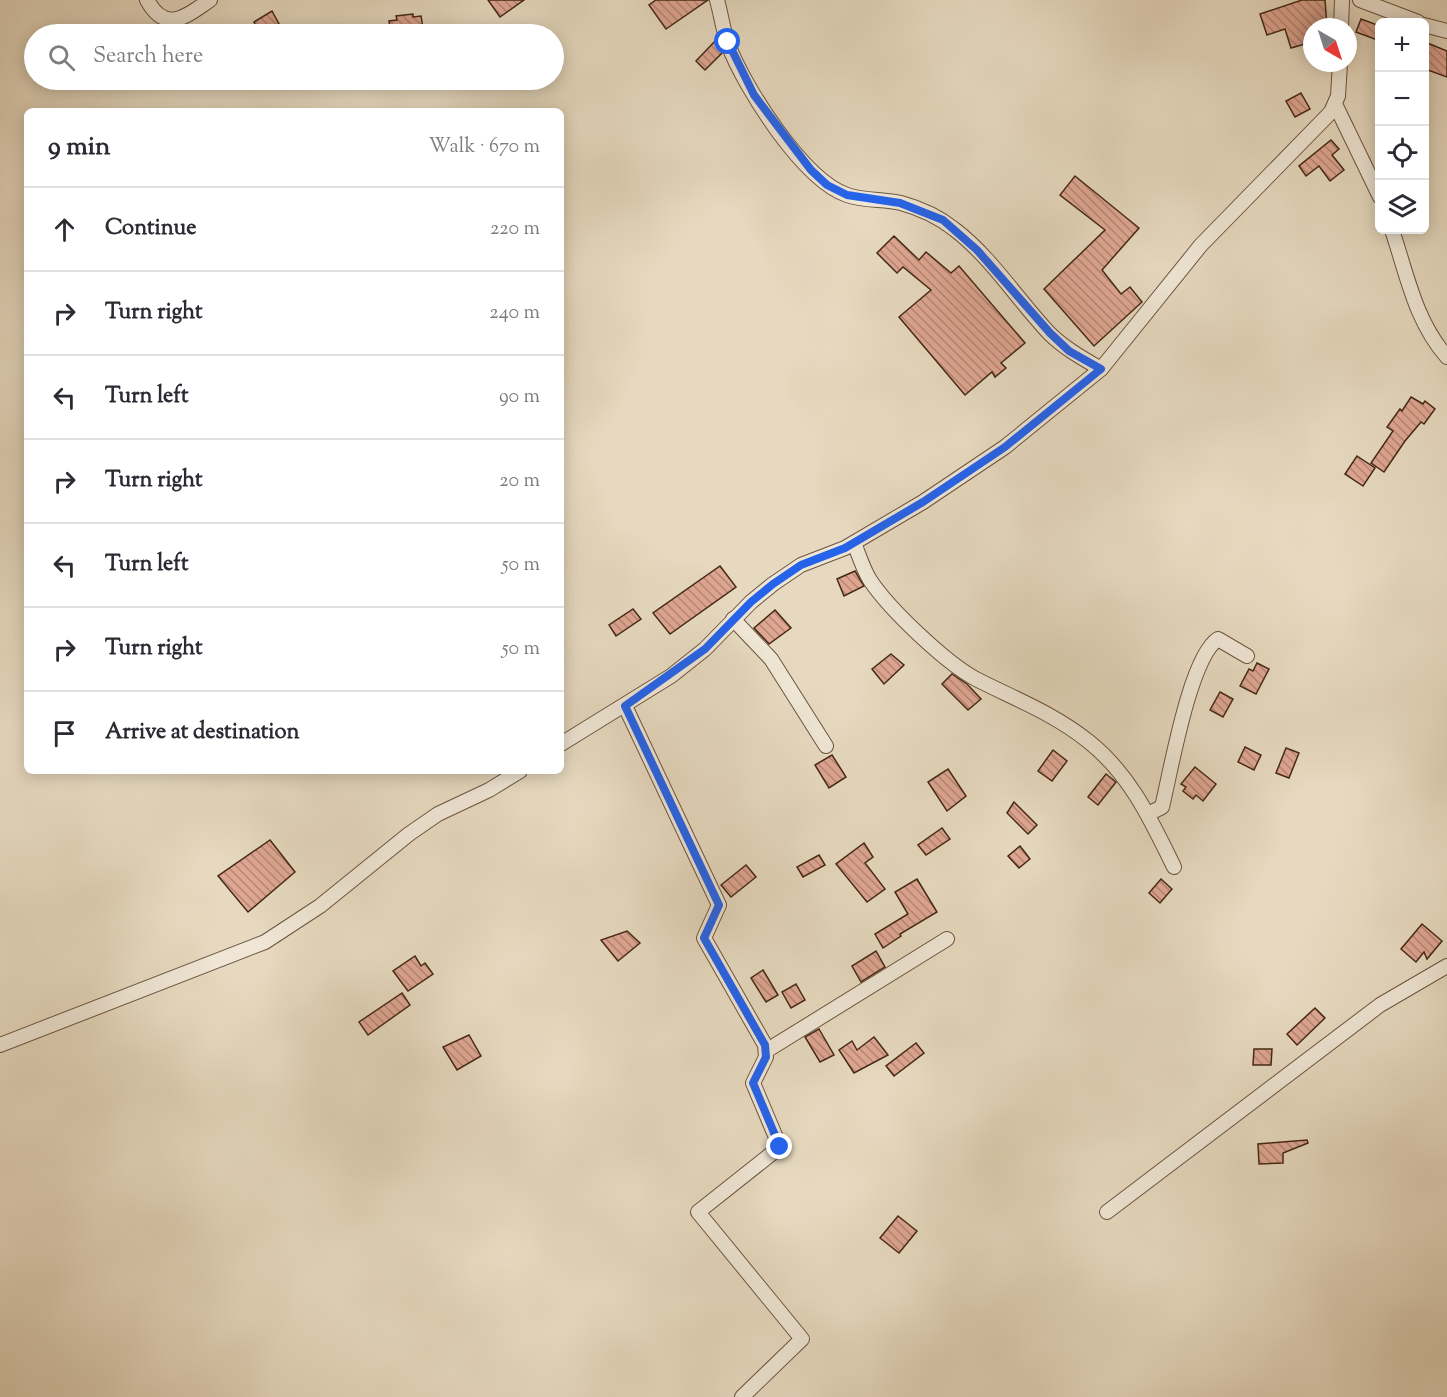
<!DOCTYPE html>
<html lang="en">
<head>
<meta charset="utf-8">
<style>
	:root { --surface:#fff; --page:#f7f7f7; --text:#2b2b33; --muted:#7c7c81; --line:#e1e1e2 }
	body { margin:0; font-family:"Sorts Mill Goudy",serif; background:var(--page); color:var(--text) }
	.controls { position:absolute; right:18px; top:18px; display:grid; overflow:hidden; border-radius:9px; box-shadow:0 3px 15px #0003 }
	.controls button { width:54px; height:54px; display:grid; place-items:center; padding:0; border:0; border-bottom:2px solid var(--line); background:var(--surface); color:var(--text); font:30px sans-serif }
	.compass { position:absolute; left:1303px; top:18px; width:54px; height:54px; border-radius:50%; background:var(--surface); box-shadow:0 3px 15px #0003; rotate:141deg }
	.stop { position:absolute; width:18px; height:18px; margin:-14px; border:4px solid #2563eb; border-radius:50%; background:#fff }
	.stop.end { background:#2563eb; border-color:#fff; box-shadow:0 2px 6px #0008 }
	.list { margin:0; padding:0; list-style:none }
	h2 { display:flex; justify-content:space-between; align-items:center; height:78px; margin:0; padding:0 24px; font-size:26px }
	h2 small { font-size:20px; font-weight:400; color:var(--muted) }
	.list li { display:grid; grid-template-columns:39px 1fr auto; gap:18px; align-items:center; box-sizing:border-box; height:84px; padding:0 24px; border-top:2px solid var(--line) }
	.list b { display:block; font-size:22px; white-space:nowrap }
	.list em { font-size:20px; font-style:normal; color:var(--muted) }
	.icon { flex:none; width:33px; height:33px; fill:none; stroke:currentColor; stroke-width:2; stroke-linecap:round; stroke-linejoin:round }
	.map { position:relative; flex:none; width:1447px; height:1397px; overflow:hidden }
	.search { position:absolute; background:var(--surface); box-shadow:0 3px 15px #0003; left:24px; top:24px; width:540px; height:66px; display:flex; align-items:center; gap:15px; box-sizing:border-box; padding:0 21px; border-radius:33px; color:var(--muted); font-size:22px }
	.panel { position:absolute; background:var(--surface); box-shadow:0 3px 15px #0003; left:24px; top:108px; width:540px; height:666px; border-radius:9px }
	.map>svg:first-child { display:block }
	.building { fill:url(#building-back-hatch); stroke:#442816; stroke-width:1.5 }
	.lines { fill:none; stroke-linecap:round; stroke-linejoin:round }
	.street-casing { stroke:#6c5440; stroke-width:16 }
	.street { stroke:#efe6d5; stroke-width:14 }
	.route { stroke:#2563eb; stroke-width:8 }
</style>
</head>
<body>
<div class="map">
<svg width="1447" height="1397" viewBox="0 0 1447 1397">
	<defs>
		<pattern id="building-back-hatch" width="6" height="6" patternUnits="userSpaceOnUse" patternTransform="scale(1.5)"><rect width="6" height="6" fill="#dfa692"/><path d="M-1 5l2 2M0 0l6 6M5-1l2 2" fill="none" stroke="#b68776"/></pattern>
	</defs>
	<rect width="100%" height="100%" fill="#e6d9bf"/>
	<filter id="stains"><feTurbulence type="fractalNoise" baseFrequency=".00333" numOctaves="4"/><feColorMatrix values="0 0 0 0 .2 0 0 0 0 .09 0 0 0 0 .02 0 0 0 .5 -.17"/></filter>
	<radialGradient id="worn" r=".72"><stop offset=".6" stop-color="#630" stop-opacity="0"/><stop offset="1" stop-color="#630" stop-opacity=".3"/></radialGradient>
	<g class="building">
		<polygon points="488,0 524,0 500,17"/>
		<polygon points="656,0 708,0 666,29 649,5"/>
		<polygon points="1302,0 1325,0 1327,27 1312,27 1312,42 1291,48 1285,29 1267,35 1260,14"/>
		<polygon points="272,11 279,24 260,34 254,22"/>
		<polygon points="413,14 413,17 421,16 424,34 391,34 389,21 397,20 396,16"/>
		<polygon points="1361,19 1380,26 1380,41 1356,32"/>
		<polygon points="716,40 722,53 705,70 696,61"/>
		<polygon points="1425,42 1447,51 1447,77 1425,69"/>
		<polygon points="1301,93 1310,109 1295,117 1286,101"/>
		<polygon points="1331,140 1339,149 1332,155 1344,170 1330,181 1319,166 1306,176 1299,166"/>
		<polygon points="1075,176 1139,228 1102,270 1121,294 1130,287 1142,302 1094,346 1044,289 1105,230 1060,195"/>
		<polygon points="894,236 919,260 926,252 951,273 959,266 1025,343 1001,363 1006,368 995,377 992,372 965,395 899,317 931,290 903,267 897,273 877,253"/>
		<polygon points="1411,397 1423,404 1425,401 1435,409 1424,424 1421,422 1405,441 1384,472 1371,463 1393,431 1387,427 1400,409 1402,411"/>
		<polygon points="1357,456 1375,468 1363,486 1345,474"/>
		<polygon points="720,566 736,587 670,634 653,613"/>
		<polygon points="855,571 864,586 844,596 837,579"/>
		<polygon points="633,609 641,619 616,636 609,625"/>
		<polygon points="775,610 791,628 769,644 754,628"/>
		<polygon points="891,654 904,665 884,684 872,669"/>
		<polygon points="1257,663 1269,669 1256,694 1240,686 1249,669 1253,671"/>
		<polygon points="952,674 967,684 981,699 968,710 942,684"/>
		<polygon points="1220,692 1233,699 1223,717 1210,710"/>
		<polygon points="1245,747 1261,755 1254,770 1238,762"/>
		<polygon points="1286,748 1299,753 1289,778 1276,773"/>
		<polygon points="1053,750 1067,761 1052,781 1038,771"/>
		<polygon points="832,755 846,777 829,788 815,765"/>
		<polygon points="1195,767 1216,784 1203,801 1196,795 1193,799 1183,791 1186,787 1181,784"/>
		<polygon points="948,769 966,796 947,811 928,782"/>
		<polygon points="1106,774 1116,782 1098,805 1088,797"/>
		<polygon points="1014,802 1037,825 1028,834 1007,813"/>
		<polygon points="942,828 950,839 926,855 918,845"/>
		<polygon points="270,840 295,872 248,912 218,876"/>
		<polygon points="864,843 873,857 865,863 885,889 867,902 836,864"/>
		<polygon points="1020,846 1030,859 1019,868 1008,856"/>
		<polygon points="819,855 825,865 803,877 797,867"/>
		<polygon points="746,865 756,877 731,897 721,885"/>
		<polygon points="917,879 937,912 900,934 901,936 883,948 875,934 908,914 895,892"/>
		<polygon points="1161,879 1172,889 1160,903 1149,893"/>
		<polygon points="1422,924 1442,941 1427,959 1424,952 1416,962 1401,949"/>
		<polygon points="627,931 640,943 618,961 601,940"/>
		<polygon points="876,951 885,967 861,982 852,966"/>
		<polygon points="415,956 421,966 425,963 433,974 408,991 393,971"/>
		<polygon points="763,970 778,995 766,1002 751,978"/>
		<polygon points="796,984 805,1000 791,1008 782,992"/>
		<polygon points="402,993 410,1005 368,1035 359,1022"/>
		<polygon points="1315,1008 1325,1018 1297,1045 1287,1034"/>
		<polygon points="819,1029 834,1055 820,1062 805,1037"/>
		<polygon points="469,1035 481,1056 457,1070 443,1047"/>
		<polygon points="874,1037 888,1055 854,1073 839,1050 852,1041 857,1050"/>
		<polygon points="916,1043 924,1053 894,1076 886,1066"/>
		<polygon points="1254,1049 1272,1049 1271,1065 1253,1065"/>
		<polygon points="1307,1140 1308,1143 1283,1153 1283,1163 1259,1164 1258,1144"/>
		<polygon points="898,1216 917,1231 899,1253 880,1238"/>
	</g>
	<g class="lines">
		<g class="street-casing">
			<g id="street">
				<path d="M147,0c19,34 38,17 63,0"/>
				<path d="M717,0c4,14 6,30 11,44 16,43 75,136 119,151 17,6 36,4 54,8 18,5 38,14 53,26 37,28 63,70 95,104 15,15 33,25 52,36"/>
				<polyline points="1360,0 1418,22"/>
				<polyline points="1424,25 1447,31"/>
				<polyline points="1341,27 1342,0"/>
				<polyline points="1335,104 1380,197"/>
				<path d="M1392,230c15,44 23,91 55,127"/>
				<path d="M854,543c5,12 9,26 16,37 19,29 76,83 106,99 39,20 77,34 112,62 42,33 63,79 86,126"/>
				<polyline points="733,619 771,659 826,746"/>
				<polyline points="625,706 719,905 704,938 765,1045 766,1057 753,1083 780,1147 698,1212 802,1339 742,1397"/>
				<polyline points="561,744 671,676 705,649 751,602 773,584 801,565 845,548 923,502 1005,447 1101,369 1201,245 1331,112 1338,96 1340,63"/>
				<path d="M1148,814l14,-7c9,-37 28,-150 56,-168l29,17"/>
				<polyline points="0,1045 265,942 320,906 409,834 438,814 489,790 520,771"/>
				<polyline points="766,1051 947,939"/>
				<polyline points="1107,1212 1380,1005 1447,966"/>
			</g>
		</g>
		<use href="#street" class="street"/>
	</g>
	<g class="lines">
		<polyline class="route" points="728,42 754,95 811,170 827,185 847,195 900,203 943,220 977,250 1050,333 1069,351 1101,369 1005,447 923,502 845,548 801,565 773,584 751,602 705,649 625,706 719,905 704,938 765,1045 766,1057 753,1083 780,1147"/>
	</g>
	<rect width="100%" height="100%" filter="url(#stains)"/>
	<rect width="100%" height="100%" fill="url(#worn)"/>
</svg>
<div class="controls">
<button>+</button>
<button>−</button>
<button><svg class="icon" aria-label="locate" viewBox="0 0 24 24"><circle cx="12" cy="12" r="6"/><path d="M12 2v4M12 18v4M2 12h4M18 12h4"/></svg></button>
<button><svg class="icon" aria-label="layers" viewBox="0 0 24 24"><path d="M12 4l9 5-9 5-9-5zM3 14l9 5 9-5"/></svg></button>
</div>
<svg class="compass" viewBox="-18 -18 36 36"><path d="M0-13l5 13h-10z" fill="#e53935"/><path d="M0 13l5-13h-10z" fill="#7c7c81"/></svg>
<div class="stop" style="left:728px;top:42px"></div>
<div class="stop end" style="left:780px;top:1147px"></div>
<div class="search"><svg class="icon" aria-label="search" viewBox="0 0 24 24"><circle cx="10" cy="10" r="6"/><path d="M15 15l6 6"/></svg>Search here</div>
<section class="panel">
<h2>9 min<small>Walk · 670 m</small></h2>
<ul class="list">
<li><svg class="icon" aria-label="ahead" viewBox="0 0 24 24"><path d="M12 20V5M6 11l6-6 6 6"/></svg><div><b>Continue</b></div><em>220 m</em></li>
<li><svg class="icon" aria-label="right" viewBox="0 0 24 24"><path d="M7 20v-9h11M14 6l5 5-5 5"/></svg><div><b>Turn right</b></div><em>240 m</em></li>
<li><svg class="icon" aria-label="left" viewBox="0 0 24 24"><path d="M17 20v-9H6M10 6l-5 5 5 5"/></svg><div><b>Turn left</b></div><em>90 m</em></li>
<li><svg class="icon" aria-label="right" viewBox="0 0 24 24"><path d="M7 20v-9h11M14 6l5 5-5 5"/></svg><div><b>Turn right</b></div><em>20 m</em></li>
<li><svg class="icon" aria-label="left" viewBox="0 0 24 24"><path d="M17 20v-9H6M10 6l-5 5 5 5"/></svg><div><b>Turn left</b></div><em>50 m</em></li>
<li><svg class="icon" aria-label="right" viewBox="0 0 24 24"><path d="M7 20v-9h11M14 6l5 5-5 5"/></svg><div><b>Turn right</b></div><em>50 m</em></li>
<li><svg class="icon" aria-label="arrive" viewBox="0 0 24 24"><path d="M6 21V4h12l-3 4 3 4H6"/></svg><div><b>Arrive at destination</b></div></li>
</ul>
</section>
</div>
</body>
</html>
